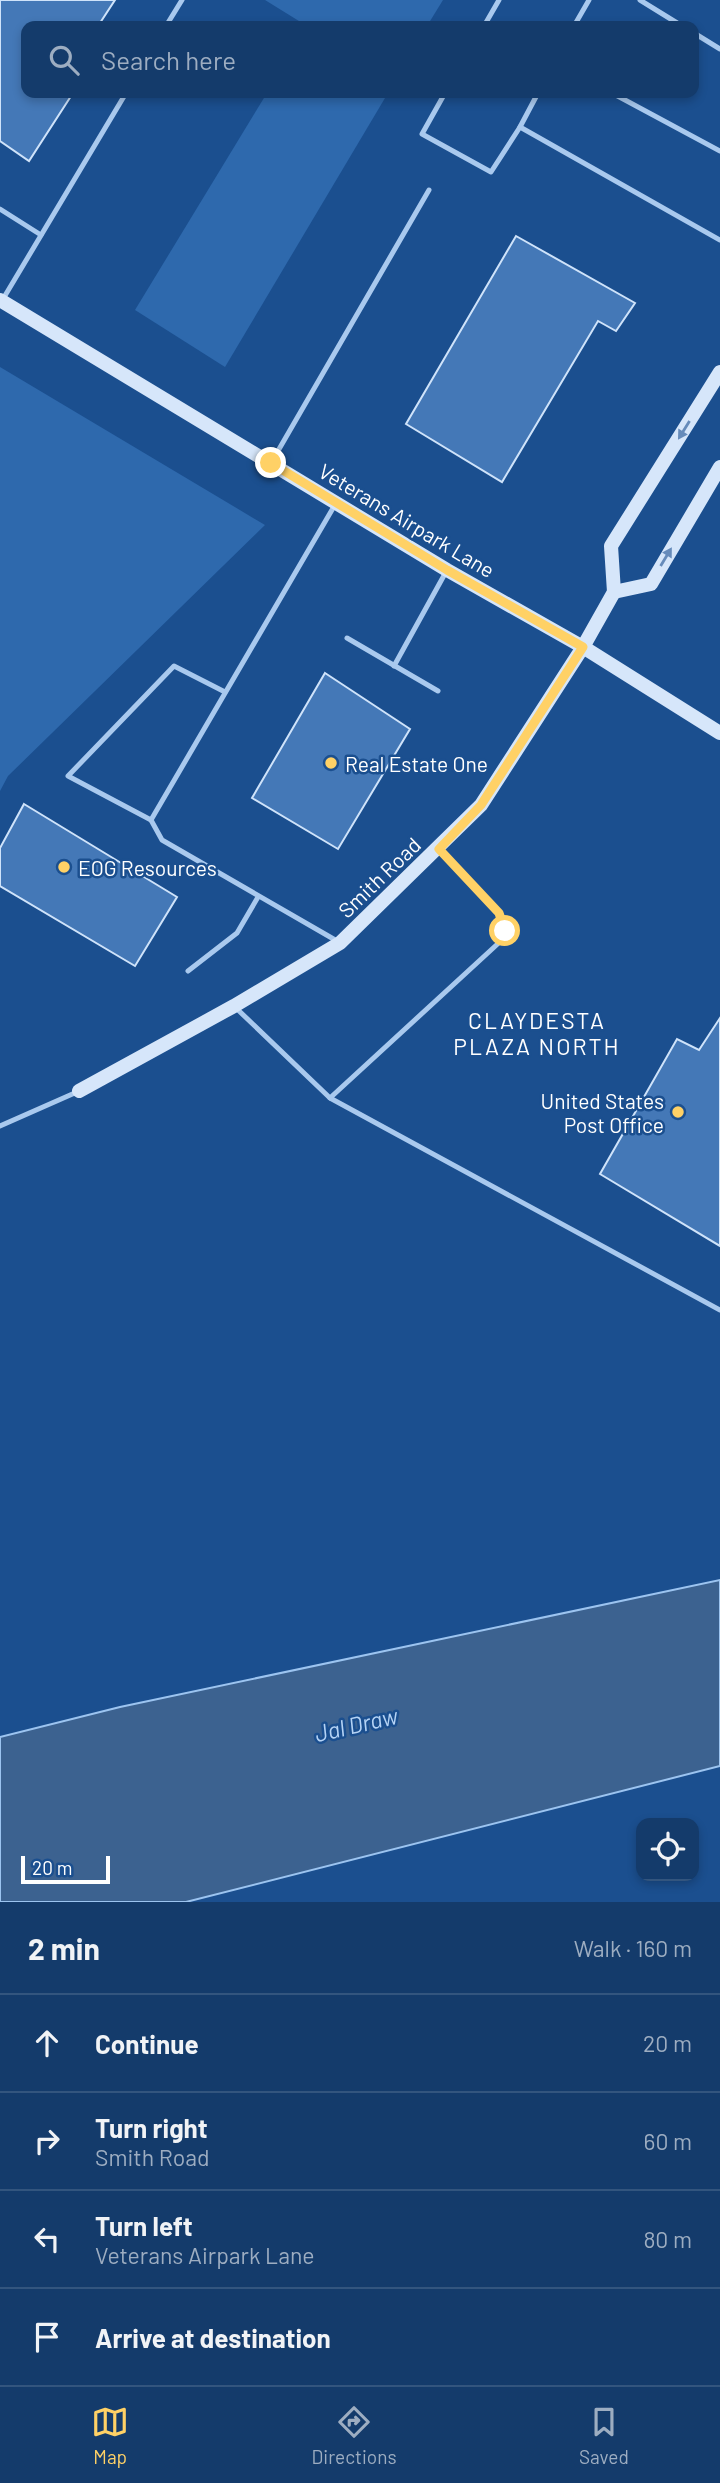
<!DOCTYPE html>
<html lang="en">
<head>
<meta charset="utf-8">
<style>
	:root { --surface:#143b6b; --page:#214673; --text:#f1f3f6; --muted:#9dadc1; --line:#33557e; --accent:#ffd166 }
	body { margin:0; font-family:Barlow,sans-serif; background:var(--page); color:var(--text) }
	.controls { position:absolute; right:21px; bottom:21px; display:grid; overflow:hidden; border-radius:14px; box-shadow:0 4px 10px #0003 }
	.controls button { width:63px; height:63px; display:grid; place-items:center; padding:0; border:0; border-bottom:2px solid var(--line); background:var(--surface); color:var(--text); font:35px sans-serif }
	.scale { position:absolute; left:21px; bottom:18px; width:89px; box-sizing:border-box; padding-left:7px; border:4px solid #fff; border-top:0; font-size:19px; line-height:24px; white-space:nowrap; color:#fff; -webkit-text-stroke:5px #1b4f8f; paint-order:stroke }
	.stop { position:absolute; width:21px; height:21px; margin:-16px; border:5px solid #ffd166; border-radius:50%; background:#fff }
	.stop.end { background:#ffd166; border-color:#fff; box-shadow:0 2px 7px #0008 }
	.list { margin:0; padding:0; list-style:none }
	h2 { display:flex; justify-content:space-between; align-items:center; height:91px; margin:0; padding:0 28px; font-size:30px }
	h2 small { font-size:23px; font-weight:400; color:var(--muted) }
	.list li { display:grid; grid-template-columns:46px 1fr auto; gap:21px; align-items:center; box-sizing:border-box; height:98px; padding:0 28px; border-top:2px solid var(--line) }
	.list b { display:block; font-size:26px; white-space:nowrap }
	.list p { margin:0; font-size:23px; white-space:nowrap; color:var(--muted) }
	.list em { font-size:23px; font-style:normal; color:var(--muted) }
	.icon { flex:none; width:38px; height:38px; fill:none; stroke:currentColor; stroke-width:2; stroke-linecap:round; stroke-linejoin:round }
	.map { position:relative; flex:none; width:720px; height:1902px; overflow:hidden }
	.search { position:absolute; background:var(--surface); box-shadow:0 4px 10px #0003; left:21px; right:21px; top:21px; height:77px; display:flex; align-items:center; gap:18px; box-sizing:border-box; padding:0 24px; border-radius:14px; color:var(--muted); font-size:26px }
	.sheet { height:483px; background:var(--surface) }
	nav { display:flex; justify-content:space-around; align-items:center; box-sizing:border-box; height:98px; border-top:2px solid var(--line); background:var(--surface); font-size:19px; color:var(--muted) }
	nav a { display:grid; justify-items:center; gap:4px }
	nav .on { color:var(--accent) }
	.map>svg:first-child { display:block }
	.green { fill:#2e69ad }
	.water { fill:#3c6290; stroke:#9cc4f0; stroke-width:2 }
	.building { fill:#4478b7; stroke:#cfe3fa; stroke-width:2 }
	.lines { fill:none; stroke-linecap:round; stroke-linejoin:round }
	.lane { stroke:#a9c9ee; stroke-width:5 }
	.secondary { stroke:#d6e6fa; stroke-width:14 }
	.oneway { fill:#668bba }
	.route { stroke:#ffd166; stroke-width:9 }
	.poi-dot { fill:#ffd166; stroke:#1b4f8f; stroke-width:2.5 }
	.labels { text-anchor:middle; dominant-baseline:central; stroke-width:5; stroke-linejoin:round; paint-order:stroke }
	.street-label { font-size:21px; fill:#fff; stroke:#1b4f8f }
	.poi-label { font-size:21px; fill:#fff; stroke:#1b4f8f; text-anchor:start }
	.neighbourhood-label { font-size:23px; letter-spacing:2px; fill:#fff; stroke:#1b4f8f }
	.water-label { font-size:23px; font-style:italic; fill:#b5d3f5; stroke:#1b4f8f }
</style>
</head>
<body>
<div class="map">
<svg width="720" height="1902" viewBox="0 0 720 1902">
	<rect width="100%" height="100%" fill="#1b4f8f"/>
	<g class="green">
		<polygon points="265,0 443,0 427,26 307,26"/>
		<polygon points="267,93 388,93 225,367 135,310"/>
		<polygon points="0,367 265,525 8,776 0,791"/>
	</g>
	<polygon class="water" points="720,1580 720,1766 186,1902 0,1902 0,1737 120,1707"/>
	<g class="building">
		<polygon points="0,0 115,0 98,26 26,26 26,93 73,93 29,161 0,141"/>
		<polygon points="516,236 635,303 616,331 598,321 502,482 406,424"/>
		<polygon points="325,673 410,729 338,849 252,798"/>
		<polygon points="24,804 177,897 135,966 0,886 0,848"/>
		<polygon points="720,1018 720,1246 600,1174 677,1039 699,1050"/>
	</g>
	<g class="lines">
		<g class="lane">
			<polyline points="640,0 682,26"/>
			<polyline points="166,26 182,0"/>
			<polyline points="484,26 499,0"/>
			<polyline points="574,26 589,0"/>
			<polyline points="694,33 720,49"/>
			<polyline points="445,93 422,134 491,172 520,127"/>
			<polyline points="538,93 520,127 720,240"/>
			<polyline points="612,93 720,151"/>
			<polyline points="0,209 41,235"/>
			<polyline points="3,299 126,93"/>
			<polyline points="271,463 429,190"/>
			<polyline points="336,503 151,820 162,840 337,941"/>
			<polyline points="347,638 438,691"/>
			<polyline points="394,666 447,570"/>
			<polyline points="151,820 68,776 174,666 225,692"/>
			<polyline points="188,971 237,933 258,897"/>
			<polyline points="236,1008 330,1098 503,939 505,923 499,913 440,849"/>
			<polyline points="330,1098 720,1310"/>
			<polyline points="0,1126 77,1092"/>
		</g>
		<g class="secondary">
			<polyline points="0,300 447,570 583,647 720,733"/>
			<polyline points="614,592 651,584 720,467"/>
			<polyline points="79,1091 234,1006 340,943 481,805 583,647 614,592 611,546 720,372"/>
		</g>
	</g>
	<defs><path id="oneway-solid" d="M-6-.8H1V-3.2L6.5 0L1 3.2V.8H-6Z" transform="scale(1.75)"/></defs>
	<g class="oneway">
		<use href="#oneway-solid" transform="translate(684 430) rotate(122)"/>
		<use href="#oneway-solid" transform="translate(666 557) rotate(-59)"/>
	</g>
	<g class="lines">
		<polyline class="route" points="271,463 447,570 583,647 481,805 439,849 499,913 505,931"/>
	</g>
	<g class="poi-dot">
		<circle cx="331" cy="763" r="7"/>
		<circle cx="64" cy="867" r="7"/>
		<circle cx="678" cy="1112" r="7"/>
	</g>
	<g class="labels">
		<g class="street-label">
			<text transform="translate(407 520) rotate(31)">Veterans Airpark Lane</text>
			<text transform="translate(379 877) rotate(-44)">Smith Road</text>
		</g>
		<g class="poi-label">
			<text x="345" y="763">Real Estate One</text>
			<text x="78" y="867">EOG Resources</text>
			<text x="664" y="1100" text-anchor="end">United States<tspan x="664" dy="24">Post Office</tspan></text>
		</g>
		<g class="neighbourhood-label">
			<text x="537" y="1020">CLAYDESTA<tspan x="537" dy="26">PLAZA NORTH</tspan></text>
		</g>
		<g class="water-label">
			<text transform="translate(356 1724) rotate(-13)">Jal Draw</text>
		</g>
	</g>
</svg>
<div class="controls">
<button><svg class="icon" aria-label="locate" viewBox="0 0 24 24"><circle cx="12" cy="12" r="6"/><path d="M12 2v4M12 18v4M2 12h4M18 12h4"/></svg></button>
</div>
<div class="scale">20 m</div>
<div class="stop" style="left:505px;top:931px"></div>
<div class="stop end" style="left:271px;top:463px"></div>
<div class="search"><svg class="icon" aria-label="search" viewBox="0 0 24 24"><circle cx="10" cy="10" r="6"/><path d="M15 15l6 6"/></svg>Search here</div>
</div>
<section class="sheet">
<h2>2 min<small>Walk · 160 m</small></h2>
<ul class="list">
<li><svg class="icon" aria-label="ahead" viewBox="0 0 24 24"><path d="M12 20V5M6 11l6-6 6 6"/></svg><div><b>Continue</b></div><em>20 m</em></li>
<li><svg class="icon" aria-label="right" viewBox="0 0 24 24"><path d="M7 20v-9h11M14 6l5 5-5 5"/></svg><div><b>Turn right</b><p>Smith Road</p></div><em>60 m</em></li>
<li><svg class="icon" aria-label="left" viewBox="0 0 24 24"><path d="M17 20v-9H6M10 6l-5 5 5 5"/></svg><div><b>Turn left</b><p>Veterans Airpark Lane</p></div><em>80 m</em></li>
<li><svg class="icon" aria-label="arrive" viewBox="0 0 24 24"><path d="M6 21V4h12l-3 4 3 4H6"/></svg><div><b>Arrive at destination</b></div></li>
</ul>
</section>
<nav>
<a class="on"><svg class="icon" aria-label="map" viewBox="0 0 24 24"><path d="M3 6l6-2 6 2 6-2v14l-6 2-6-2-6 2zM9 4v14M15 6v14"/></svg>Map</a>
<a><svg class="icon" aria-label="directions" viewBox="0 0 24 24"><path d="M12 3l9 9-9 9-9-9zM9 14v-3h6M13 9l2 2-2 2"/></svg>Directions</a>
<a><svg class="icon" aria-label="saved" viewBox="0 0 24 24"><path d="M7 4h10v16l-5-4-5 4z"/></svg>Saved</a>
</nav>
</body>
</html>
